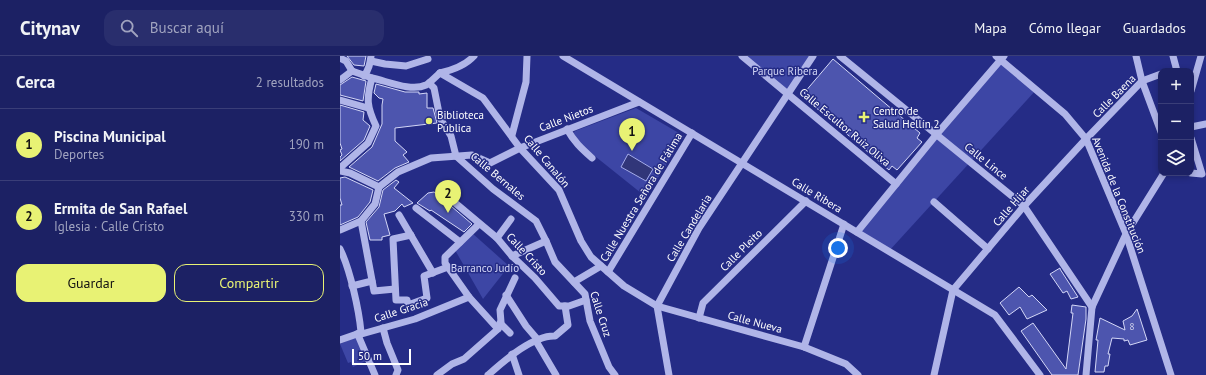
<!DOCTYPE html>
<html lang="es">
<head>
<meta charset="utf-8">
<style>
	:root { --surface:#1c2164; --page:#292e6d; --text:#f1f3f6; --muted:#a0a3bf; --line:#3a3e78; --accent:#e8f274 }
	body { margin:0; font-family:"PT Sans",sans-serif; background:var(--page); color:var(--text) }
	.controls { position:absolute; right:12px; top:12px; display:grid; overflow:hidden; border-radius:8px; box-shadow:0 2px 6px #0003 }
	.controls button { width:36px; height:36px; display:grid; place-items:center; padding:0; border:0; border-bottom:1px solid var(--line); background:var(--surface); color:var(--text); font:20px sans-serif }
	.scale { position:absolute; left:12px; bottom:10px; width:59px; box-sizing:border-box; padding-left:4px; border:2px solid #fff; border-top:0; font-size:11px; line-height:14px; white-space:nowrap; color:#fff; -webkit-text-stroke:3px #252c86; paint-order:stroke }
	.you { position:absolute; left:498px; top:192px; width:14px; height:14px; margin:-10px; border:3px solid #fff; border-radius:50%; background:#1a73e8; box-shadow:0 0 0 6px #1a73e833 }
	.badge { display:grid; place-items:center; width:26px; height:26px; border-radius:50%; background:var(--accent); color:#111; font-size:13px; font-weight:700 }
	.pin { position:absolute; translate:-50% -33px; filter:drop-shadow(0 1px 2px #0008) }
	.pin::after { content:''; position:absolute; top:21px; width:14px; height:12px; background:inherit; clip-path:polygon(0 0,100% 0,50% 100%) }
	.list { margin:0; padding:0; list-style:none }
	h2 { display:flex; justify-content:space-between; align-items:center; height:52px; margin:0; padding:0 16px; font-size:17px }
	h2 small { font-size:13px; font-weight:400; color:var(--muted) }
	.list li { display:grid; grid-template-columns:26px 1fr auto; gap:12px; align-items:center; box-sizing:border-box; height:72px; padding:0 16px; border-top:1px solid var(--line) }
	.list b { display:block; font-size:15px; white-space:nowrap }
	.list p { margin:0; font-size:13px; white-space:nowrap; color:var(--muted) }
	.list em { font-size:13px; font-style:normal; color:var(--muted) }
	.actions { display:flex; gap:8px; padding:12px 16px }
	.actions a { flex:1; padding:9px 0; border:1px solid var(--accent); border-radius:12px; text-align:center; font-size:14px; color:var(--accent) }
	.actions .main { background:var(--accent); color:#111 }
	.icon { flex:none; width:22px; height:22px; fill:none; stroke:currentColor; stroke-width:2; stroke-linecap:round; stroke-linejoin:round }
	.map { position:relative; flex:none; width:866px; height:319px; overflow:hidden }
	header { display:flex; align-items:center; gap:24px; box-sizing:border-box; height:56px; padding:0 20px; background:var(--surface); border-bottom:1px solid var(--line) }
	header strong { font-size:19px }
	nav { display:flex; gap:22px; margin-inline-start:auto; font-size:14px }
	.search { width:280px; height:36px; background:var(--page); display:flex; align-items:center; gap:10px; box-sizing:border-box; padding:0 14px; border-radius:12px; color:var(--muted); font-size:15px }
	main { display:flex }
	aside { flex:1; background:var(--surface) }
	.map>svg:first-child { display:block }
	.green { fill:#3d46a5 }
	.water { fill:#313679; stroke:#a4abe9 }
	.building { fill:#4d55ae; stroke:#d4d7f7 }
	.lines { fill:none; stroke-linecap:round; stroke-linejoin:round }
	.minor { stroke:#b0b5e8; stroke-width:7 }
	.poi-dot { fill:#e8f274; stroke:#252c86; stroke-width:1.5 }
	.labels { text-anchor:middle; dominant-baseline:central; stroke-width:3; stroke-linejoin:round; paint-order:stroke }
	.number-label { font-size:9px; fill:#d2d4eb }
	.park-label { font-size:11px; fill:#d4d7f7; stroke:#252c86 }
	.street-label { font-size:11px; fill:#fff; stroke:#252c86 }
	.poi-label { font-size:11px; fill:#fff; stroke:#252c86; text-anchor:start }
</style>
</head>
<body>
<header>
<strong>Citynav</strong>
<div class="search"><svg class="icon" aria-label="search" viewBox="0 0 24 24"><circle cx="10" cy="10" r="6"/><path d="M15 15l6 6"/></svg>Buscar aquí</div>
<nav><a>Mapa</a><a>Cómo llegar</a><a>Guardados</a></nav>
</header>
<main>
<aside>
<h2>Cerca<small>2 resultados</small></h2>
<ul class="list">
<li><span class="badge">1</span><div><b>Piscina Municipal</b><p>Deportes</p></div><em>190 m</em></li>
<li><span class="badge">2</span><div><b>Ermita de San Rafael</b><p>Iglesia · Calle Cristo</p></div><em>330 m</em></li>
</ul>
<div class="actions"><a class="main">Guardar</a><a>Compartir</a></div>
</aside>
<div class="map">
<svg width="866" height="319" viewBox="0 0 866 319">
	<rect width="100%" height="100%" fill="#252c86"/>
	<g class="green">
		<polygon points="402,0 473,0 448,38"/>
		<polygon points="661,4 696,34 549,195 517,176"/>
		<polygon points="296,52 344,80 306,141 241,89 233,78 235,75"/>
		<polygon points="132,177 169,210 143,243 115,194"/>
		<polygon points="18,280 28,304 13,311 11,306 8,307 0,288"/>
	</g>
	<polygon class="water" points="288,98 313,113 306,125 281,111"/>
	<g class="building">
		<polygon points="7,0 26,0 24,10 14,9"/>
		<polygon points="493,3 580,77 577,82 582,86 557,114 552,110 549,114 467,44 469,41 464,37"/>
		<polygon points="12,21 26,25 23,45 0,39 0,29"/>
		<polygon points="36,28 65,36 79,36 79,38 87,37 87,52 93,52 97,67 55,72 55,85 67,96 63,99 69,106 55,112 38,125 9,111 32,91 42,68 42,49 43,43 39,42 34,37"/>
		<polygon points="0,49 24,56 23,64 30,70 24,84 0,105 0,101 2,99 0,94 2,93 0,87"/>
		<polygon points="5,121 33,134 30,146 18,161 0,169 0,149 2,149 0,142 0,122"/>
		<polygon points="56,124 59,126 54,132 73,147 64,151 62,148 55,155 44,158 50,179 42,181 42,184 30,184 26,166 39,151 43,134"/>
		<polygon points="94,136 109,145 111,150 132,168 124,176 91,154 90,155 77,147 88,137"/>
		<polygon points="720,212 720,213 738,241 731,243 727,235 723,237 710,218"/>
		<polygon points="679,231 689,241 692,239 707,254 687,263 680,251 669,259 660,247"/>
		<polygon points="732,249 746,251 746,263 738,319 712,319 681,275 693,267 726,313 733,257 731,257"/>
		<polygon points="797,253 807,284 790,289 788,284 784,285 784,283 772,282 768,298 770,298 768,310 765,310 764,316 755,316 758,284 756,284 760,262 785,274 783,265 792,260"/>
	</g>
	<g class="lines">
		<g class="minor">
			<polyline points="223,0 655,259 700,319"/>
			<polyline points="402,0 556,128"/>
			<polyline points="500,0 684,150 752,251"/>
			<polyline points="656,0 725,58 746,83 786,178 831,319"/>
			<polyline points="796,0 802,25 821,76"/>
			<polyline points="833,0 837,15"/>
			<polyline points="0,2 6,5 12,15"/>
			<polyline points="31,5 45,8 66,10 88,3"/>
			<polyline points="100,17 143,42 180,92 219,134 241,185 251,201 284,230 317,250 464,291 506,308 518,319"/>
			<path d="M100,17c13,-3 25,-7 34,-17"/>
			<path d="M24,20c5,-7 6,-12 7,-20"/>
			<path d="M32,22c15,3 39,14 54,7 4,-2 10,-9 14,-12"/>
			<polyline points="0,24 12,15"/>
			<polyline points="89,27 94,32 100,62 111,80 116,100"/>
			<polyline points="851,35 861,0"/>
			<polyline points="0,44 28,52"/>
			<polyline points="851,71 866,68"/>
			<path d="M227,73c7,13 15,20 25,29"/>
			<polyline points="172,79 186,26 187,0"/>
			<polyline points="851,82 862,118 851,117"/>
			<polyline points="116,100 153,133 196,165 206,185 215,206 245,238 250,265 269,311 275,319"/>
			<path d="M0,112l28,-25 8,-17c-9,-19 -10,-27 -4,-48l-20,-7"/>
			<polyline points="0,115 10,117 39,131"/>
			<polyline points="39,131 58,116 91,102 132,99 150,107 180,92 299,46"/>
			<polyline points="39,131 35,148 21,165 34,235 55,233"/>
			<polyline points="114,146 157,182 172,200 195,222 219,250 229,250 246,244"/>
			<polyline points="594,146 648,193"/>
			<polyline points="76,152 120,186"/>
			<polyline points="59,159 93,217"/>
			<polyline points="139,168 105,201 105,207 129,241 158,273"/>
			<polyline points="0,174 21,165"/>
			<polyline points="517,176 596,79 664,0"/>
			<polyline points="71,179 53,183 56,244 67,244 68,249 87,242 84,220 108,211"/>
			<polyline points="157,182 171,163"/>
			<path d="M0,193c10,20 19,61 21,83l-4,2"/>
			<polyline points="172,200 206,185"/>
			<polyline points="268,216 352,77"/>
			<polyline points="234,226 261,210"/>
			<polyline points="12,230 32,225"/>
			<polyline points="166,239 186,270 198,284"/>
			<polyline points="317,250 359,172 473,0"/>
			<polyline points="317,250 329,319"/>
			<polyline points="359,262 363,247 466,145"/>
			<polyline points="160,267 170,277"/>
			<polyline points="43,272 47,287 58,314 56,319"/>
			<polyline points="18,279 35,319"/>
			<polyline points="0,284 17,278 18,279 75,263 129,241"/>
			<polyline points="196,285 216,319"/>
			<polyline points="464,291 504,168"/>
			<polyline points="172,298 179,319"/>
			<polyline points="97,319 112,308 124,303 158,273 161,266 160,254 175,222"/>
			<path d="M148,319c16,-14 45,-40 67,-39l13,-11 -3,-19"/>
			<polyline points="594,319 613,234 684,150 746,83 802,25 821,18"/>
			<polyline points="746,319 752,251 786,178 824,117"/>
		</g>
	</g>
	<g class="poi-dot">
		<path d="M522 55h4v4h4v4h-4v4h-4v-4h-4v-4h4z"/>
		<circle cx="89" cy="65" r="4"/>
	</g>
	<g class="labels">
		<g class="number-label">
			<text x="792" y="270">8</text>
		</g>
		<g class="park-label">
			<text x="445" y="15">Parque Ribera</text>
			<text x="145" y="212">Barranco Judío</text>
		</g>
		<g class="street-label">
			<text transform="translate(774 40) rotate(-45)">Calle Baena</text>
			<text transform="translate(226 62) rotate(-21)">Calle Nietos</text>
			<text transform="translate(505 71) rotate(40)">Calle Escultor Ruiz Oliva</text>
			<text transform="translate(207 105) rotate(50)">Calle Canalón</text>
			<text transform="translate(646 105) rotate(39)">Calle Lince</text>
			<text transform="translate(158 120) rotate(40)">Calle Bernales</text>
			<text transform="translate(477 139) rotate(31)">Calle Ribera</text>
			<text transform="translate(779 139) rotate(68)">Avenida de la Constitución</text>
			<text transform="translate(301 141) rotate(-59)">Calle Nuestra Señora de Fátima</text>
			<text transform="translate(671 150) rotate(-49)">Calle Híjar</text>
			<text transform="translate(349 172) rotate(-59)">Calle Candelaria</text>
			<text transform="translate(401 194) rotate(-45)">Calle Pleito</text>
			<text transform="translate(187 198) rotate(47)">Calle Cristo</text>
			<text transform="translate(61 254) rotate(-18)">Calle Gracia</text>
			<text transform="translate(261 258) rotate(72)">Calle Cruz</text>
			<text transform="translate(415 266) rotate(15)">Calle Nueva</text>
		</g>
		<g class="poi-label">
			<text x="533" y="55">Centro de<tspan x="533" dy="13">Salud Hellín 2</tspan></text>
			<text x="97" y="59">Biblioteca<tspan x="97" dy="13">Pública</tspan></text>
		</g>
	</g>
</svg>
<div class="controls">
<button>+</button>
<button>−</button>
<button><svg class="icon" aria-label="layers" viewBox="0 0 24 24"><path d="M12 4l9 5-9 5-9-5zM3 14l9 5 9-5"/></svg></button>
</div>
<div class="scale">50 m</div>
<div class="you"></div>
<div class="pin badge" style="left:292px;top:95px">1</div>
<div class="pin badge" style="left:108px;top:157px">2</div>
</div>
</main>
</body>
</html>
